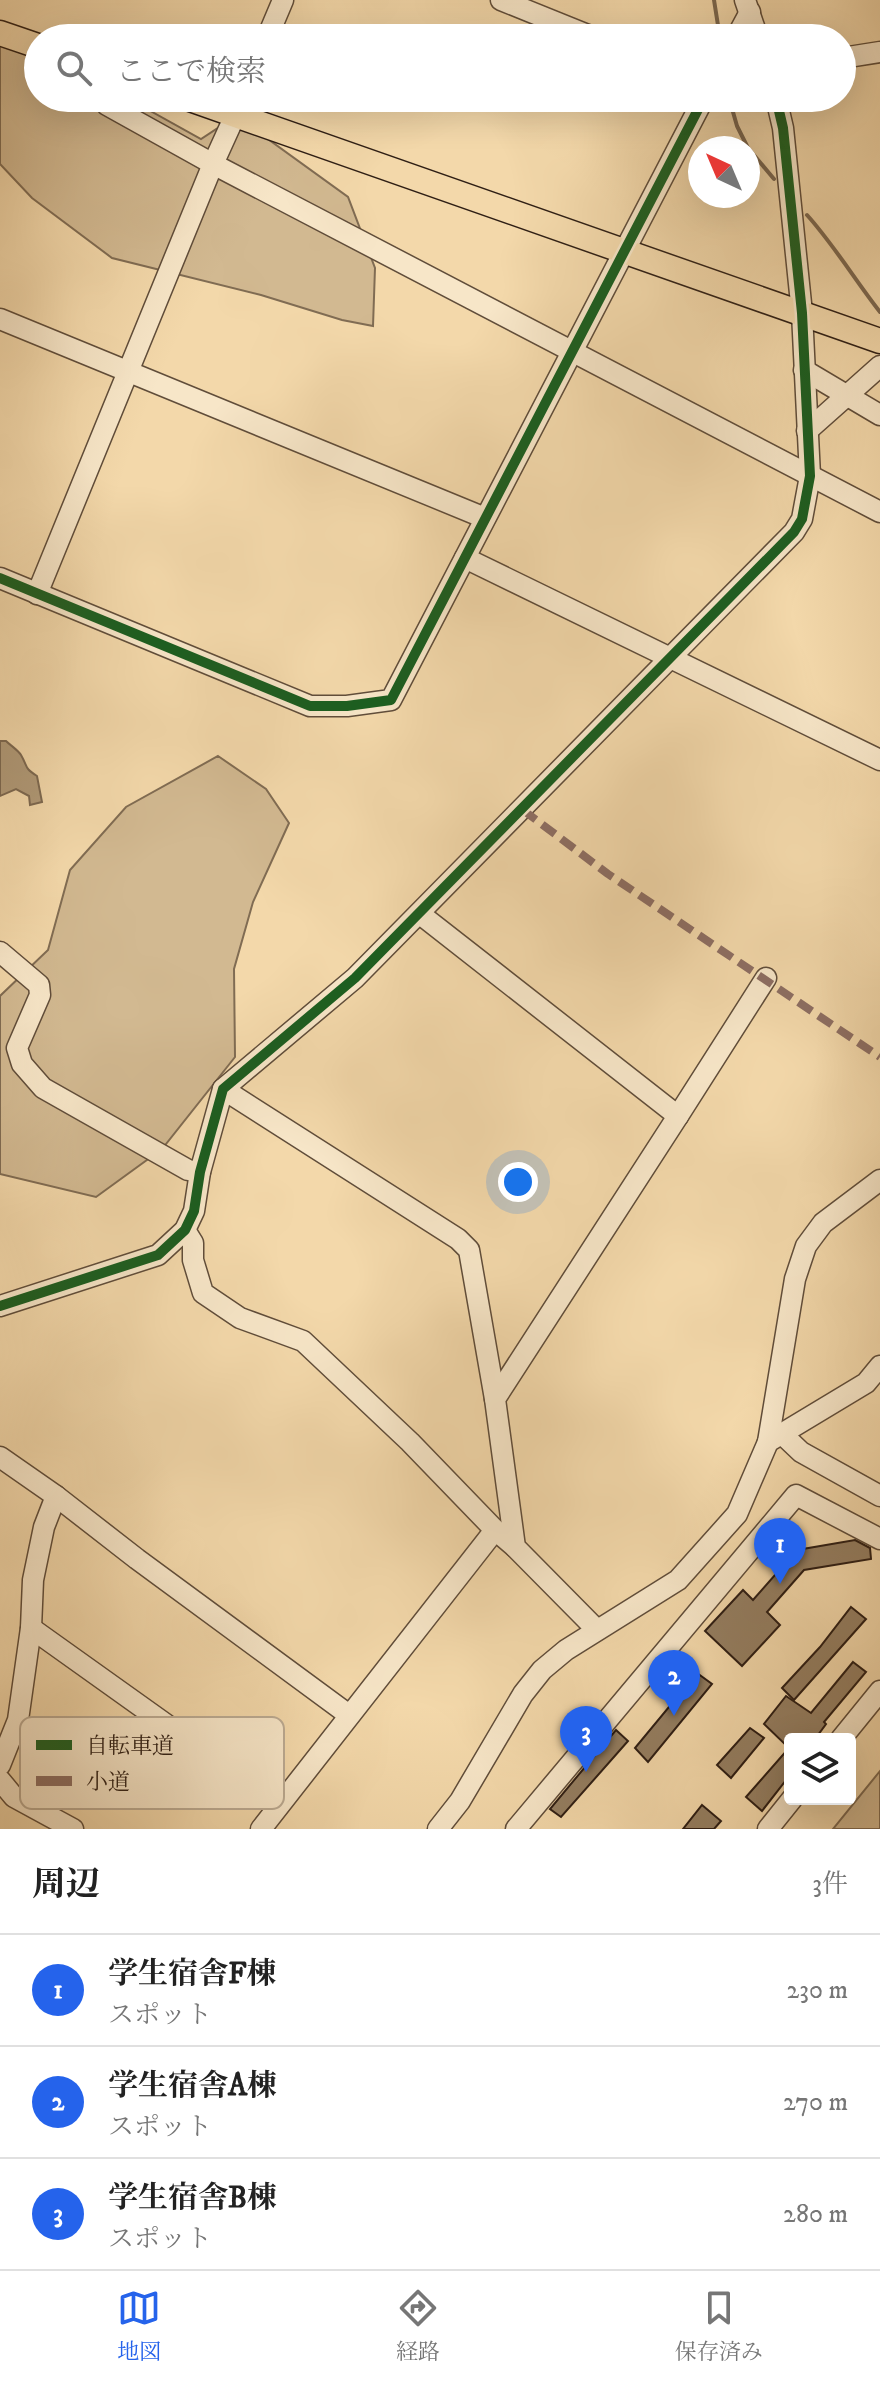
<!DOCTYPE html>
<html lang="ja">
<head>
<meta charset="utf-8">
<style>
	:root { --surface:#fff; --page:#f2f2f2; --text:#222; --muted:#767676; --line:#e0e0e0; --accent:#2563eb }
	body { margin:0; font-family:"IM FELL DW Pica","Noto Serif JP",serif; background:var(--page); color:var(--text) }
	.controls { position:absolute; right:24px; bottom:24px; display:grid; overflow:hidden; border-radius:8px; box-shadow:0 8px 32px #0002 }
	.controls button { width:72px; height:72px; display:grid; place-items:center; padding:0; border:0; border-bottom:2px solid var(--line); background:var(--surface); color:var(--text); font:40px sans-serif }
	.compass { position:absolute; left:688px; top:136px; width:72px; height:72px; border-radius:50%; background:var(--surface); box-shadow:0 8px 32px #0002; rotate:316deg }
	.you { position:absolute; left:518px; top:1182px; width:28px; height:28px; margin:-20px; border:6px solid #fff; border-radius:50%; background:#1a73e8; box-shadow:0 0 0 12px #1a73e833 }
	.badge { display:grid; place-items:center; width:52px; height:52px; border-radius:50%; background:var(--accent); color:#fff; font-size:26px; font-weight:700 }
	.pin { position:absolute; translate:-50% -66px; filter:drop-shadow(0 2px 4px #0008) }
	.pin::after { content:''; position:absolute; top:42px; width:28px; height:24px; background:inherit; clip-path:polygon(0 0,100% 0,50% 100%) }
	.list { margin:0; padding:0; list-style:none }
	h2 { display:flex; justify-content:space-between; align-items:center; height:104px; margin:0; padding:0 32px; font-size:34px }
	h2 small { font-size:26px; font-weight:400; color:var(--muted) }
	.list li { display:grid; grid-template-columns:52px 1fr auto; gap:24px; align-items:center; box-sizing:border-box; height:112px; padding:0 32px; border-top:2px solid var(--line) }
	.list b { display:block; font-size:30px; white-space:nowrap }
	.list p { margin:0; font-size:26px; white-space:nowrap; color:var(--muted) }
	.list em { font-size:26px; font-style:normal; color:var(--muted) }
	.icon { flex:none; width:44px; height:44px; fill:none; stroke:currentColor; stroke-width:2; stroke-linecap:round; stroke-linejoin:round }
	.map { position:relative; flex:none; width:880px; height:1829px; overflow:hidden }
	.search { position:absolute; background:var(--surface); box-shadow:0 8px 32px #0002; left:24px; right:24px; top:24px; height:88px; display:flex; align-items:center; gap:20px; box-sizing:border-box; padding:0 28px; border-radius:44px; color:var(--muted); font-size:30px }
	.sheet { height:440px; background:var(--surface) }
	nav { display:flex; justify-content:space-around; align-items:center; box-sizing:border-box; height:112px; border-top:2px solid var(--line); background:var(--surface); font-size:22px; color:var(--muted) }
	nav a { display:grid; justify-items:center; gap:4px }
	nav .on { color:var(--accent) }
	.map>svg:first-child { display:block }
	.green { fill:#d2b991; stroke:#806c53; stroke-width:2 }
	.water { fill:#b09977; stroke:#7c6850; stroke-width:2 }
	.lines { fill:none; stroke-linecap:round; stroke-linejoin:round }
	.stream { stroke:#7c6850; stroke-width:4 }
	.building { fill:#957f62; stroke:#2f1f15; stroke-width:2 }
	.minor-casing { stroke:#604d3a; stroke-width:23 }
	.major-casing { stroke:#2f1f15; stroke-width:27 }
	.minor { stroke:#f7e6c8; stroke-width:20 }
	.major { stroke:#f3d8aa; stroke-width:24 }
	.quiet { stroke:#8d6e63; stroke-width:8; stroke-dasharray:16 8; stroke-linecap:butt }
	.cycleway-casing { stroke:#f7e6c8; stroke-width:15 }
	.cycleway { stroke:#1b5e20; stroke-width:10 }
	.key { fill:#f7e6c8; stroke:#bbaa92; stroke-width:2 }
	.key-label { font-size:22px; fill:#2f1f15 }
</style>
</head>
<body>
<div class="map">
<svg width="880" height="1829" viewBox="0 0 880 1829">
	<rect width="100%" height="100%" fill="#f3d8aa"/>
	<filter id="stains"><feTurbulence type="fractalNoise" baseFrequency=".0025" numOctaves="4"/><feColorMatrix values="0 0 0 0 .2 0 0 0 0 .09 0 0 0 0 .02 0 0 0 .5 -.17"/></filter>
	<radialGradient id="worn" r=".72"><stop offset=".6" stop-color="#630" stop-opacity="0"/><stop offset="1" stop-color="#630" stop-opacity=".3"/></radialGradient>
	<g class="green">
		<polygon points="0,35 38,40 38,98 127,98 201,139 236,116 348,197 375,268 373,326 342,320 261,295 112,258 32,198 0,164"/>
		<polygon points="218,756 266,789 289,823 253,902 234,969 235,1057 162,1149 96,1197 0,1174 0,996 48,950 70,870 126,807"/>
		<polygon points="880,1771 880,1829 833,1829"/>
	</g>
	<path class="water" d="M0,741h6c4,4 12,9 15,14 7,12 3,13 16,21l5,26 -12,3 -1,-9 -13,-7 -16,7z"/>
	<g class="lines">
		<g class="stream">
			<polyline points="714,0 720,38"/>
			<polyline points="729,98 737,126 748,148"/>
			<polyline points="748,148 774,179"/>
			<path d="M807,215c27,30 48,65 73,97"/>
		</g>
	</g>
	<g class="building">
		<polygon points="855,1540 870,1548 871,1559 804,1570 767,1612 780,1625 742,1666 705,1631 743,1590 753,1600 797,1550"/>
		<polygon points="851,1607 866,1619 794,1700 782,1688 820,1647"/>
		<polygon points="853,1662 866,1672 824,1722 826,1724 815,1739 790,1739 790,1775 762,1811 746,1797 789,1748 764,1724 786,1696 811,1713"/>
		<polygon points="697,1673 712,1684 648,1762 635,1748"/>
		<polygon points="750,1728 764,1738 731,1778 717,1765"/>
		<polygon points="616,1730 628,1741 561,1817 550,1809"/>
		<polygon points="702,1805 721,1821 714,1829 683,1829"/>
	</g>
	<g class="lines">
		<g class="minor-casing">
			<g id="minor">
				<polyline points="501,0 595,38"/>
				<polyline points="745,0 758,38"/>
				<polyline points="267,38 283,0"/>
				<polyline points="736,38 750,12"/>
				<polyline points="842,58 880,52"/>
				<polyline points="101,98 107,105 213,164 880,512"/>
				<polyline points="0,319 485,518"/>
				<polyline points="804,370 880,415"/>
				<polyline points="807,431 880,366"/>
				<polyline points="465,558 880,760"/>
				<polyline points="0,578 310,706 347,706 391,700 704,98"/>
				<polyline points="37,594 213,164 243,98"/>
				<polyline points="420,914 678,1116 495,1399 515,1547 597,1630"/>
				<polyline points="0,952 39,985 40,995 17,1048 22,1064 43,1088 188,1170 200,1172"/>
				<polyline points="223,1089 458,1239 469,1250 495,1399"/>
				<polyline points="678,1116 766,978"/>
				<polyline points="185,1230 193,1243 193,1260 203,1293 240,1318 303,1341 410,1442 495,1530 515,1547"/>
				<polyline points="0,1306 158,1255 185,1230 194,1211 200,1172 223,1089 355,978 794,532 802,519 810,476 802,313 783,128 776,98"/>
				<polyline points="781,1433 801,1452 880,1496"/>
				<polyline points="768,1442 795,1279 806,1246 823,1223 880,1180"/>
				<polyline points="0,1457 56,1496 137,1559 349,1715"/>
				<polyline points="31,1628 279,1805"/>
				<polyline points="841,1739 880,1691"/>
				<polyline points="0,1765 18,1720 31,1628 33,1580 44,1527 56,1496"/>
				<polyline points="0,1780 14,1797 73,1829"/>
				<polyline points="261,1829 495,1530"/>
				<polyline points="438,1829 460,1801 523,1694 542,1670 566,1650 678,1580 737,1514 768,1442 866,1383 880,1366"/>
				<polyline points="516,1829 796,1495 880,1539"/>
				<polyline points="768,1829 792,1799"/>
			</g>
		</g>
		<g class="major-casing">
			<g id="major">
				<polyline points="0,33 38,46"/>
				<polyline points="187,98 880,341"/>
			</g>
		</g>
		<use href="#minor" class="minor"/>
		<use href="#major" class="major"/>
		<polyline class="quiet" points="523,810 608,874 880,1057"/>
		<g class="cycleway-casing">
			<g id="cycleway">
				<polyline points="0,578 310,706 347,706 391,700 704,98"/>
				<polyline points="0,1306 158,1255 185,1230 194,1211 200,1172 223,1089 355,978 794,532 802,519 810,476 802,313 783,128 776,98"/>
			</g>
		</g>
		<use href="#cycleway" class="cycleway"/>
	</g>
	<rect x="20" y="1717" width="264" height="92" rx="12" class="key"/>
	<rect x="36" y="1740" width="36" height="10" fill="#1b5e20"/>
	<rect x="36" y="1776" width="36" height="10" fill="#8d6e63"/>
	<g class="key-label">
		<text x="86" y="1753">自転車道</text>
		<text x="86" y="1789">小道</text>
	</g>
	<rect width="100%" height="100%" filter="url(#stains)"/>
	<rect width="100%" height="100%" fill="url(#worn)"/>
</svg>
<div class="controls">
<button><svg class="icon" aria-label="layers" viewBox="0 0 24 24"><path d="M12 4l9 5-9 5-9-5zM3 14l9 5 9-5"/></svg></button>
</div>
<svg class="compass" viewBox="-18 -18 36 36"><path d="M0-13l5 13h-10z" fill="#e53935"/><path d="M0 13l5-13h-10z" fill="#767676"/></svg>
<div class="you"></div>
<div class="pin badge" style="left:780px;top:1584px">1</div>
<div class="pin badge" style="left:674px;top:1716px">2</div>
<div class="pin badge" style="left:586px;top:1772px">3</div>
<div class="search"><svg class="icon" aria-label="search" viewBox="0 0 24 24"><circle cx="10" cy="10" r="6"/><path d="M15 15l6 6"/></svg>ここで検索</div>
</div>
<section class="sheet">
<h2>周辺<small>3件</small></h2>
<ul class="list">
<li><span class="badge">1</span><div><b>学生宿舎F棟</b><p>スポット</p></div><em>230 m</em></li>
<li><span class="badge">2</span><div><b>学生宿舎A棟</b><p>スポット</p></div><em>270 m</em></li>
<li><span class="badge">3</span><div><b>学生宿舎B棟</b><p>スポット</p></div><em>280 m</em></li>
</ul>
</section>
<nav>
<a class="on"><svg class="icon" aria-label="map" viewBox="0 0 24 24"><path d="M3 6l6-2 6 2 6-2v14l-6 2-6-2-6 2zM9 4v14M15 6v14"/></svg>地図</a>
<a><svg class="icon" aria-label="directions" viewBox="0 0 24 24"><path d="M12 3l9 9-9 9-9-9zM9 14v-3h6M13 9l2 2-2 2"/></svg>経路</a>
<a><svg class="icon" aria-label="saved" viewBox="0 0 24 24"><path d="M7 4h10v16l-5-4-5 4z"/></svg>保存済み</a>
</nav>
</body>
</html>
